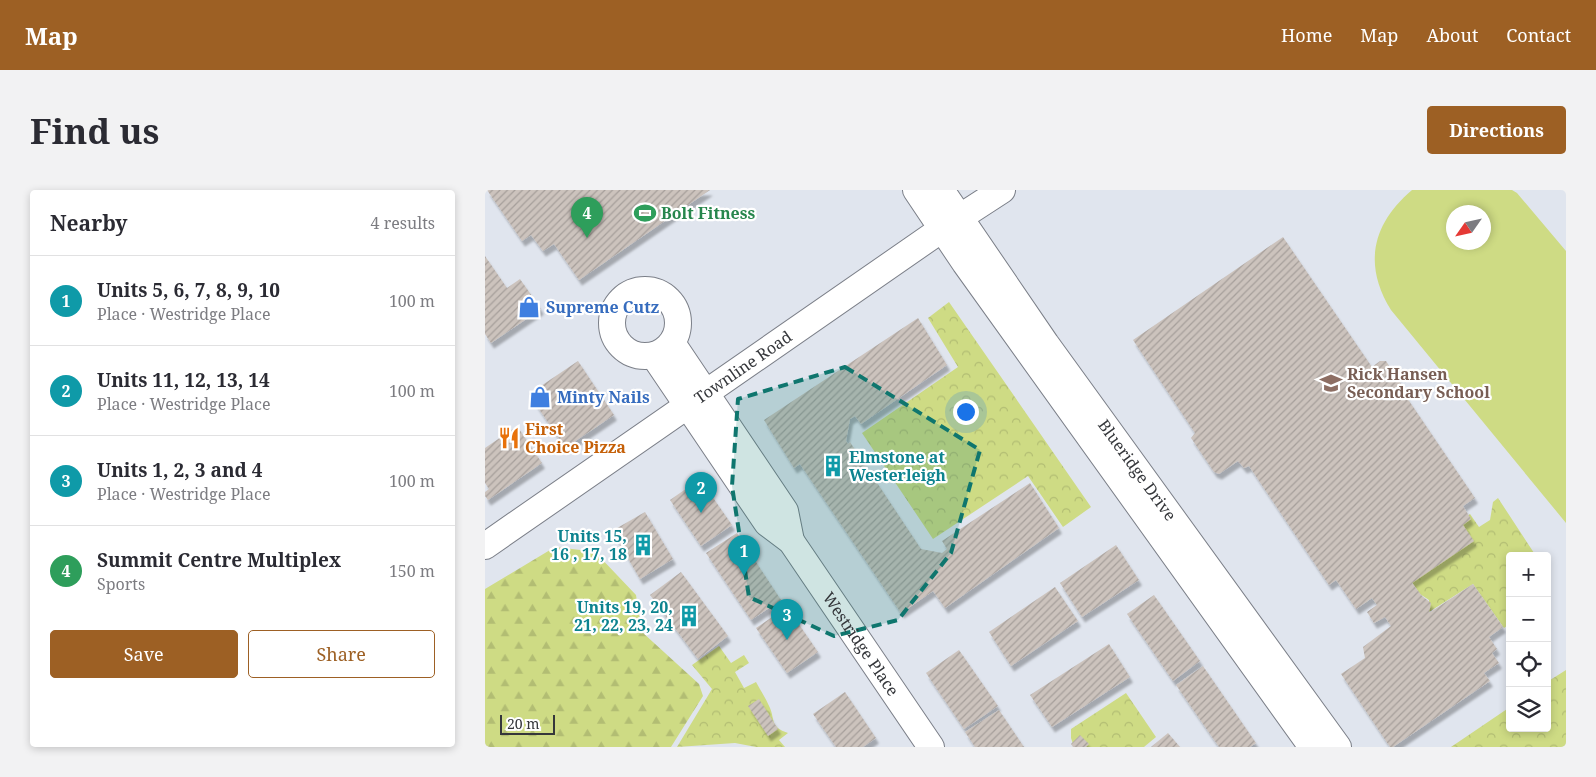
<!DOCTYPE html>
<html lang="en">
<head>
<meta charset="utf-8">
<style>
	:root { --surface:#fff; --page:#f2f2f3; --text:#2b2b33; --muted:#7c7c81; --line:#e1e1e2; --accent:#9d6024 }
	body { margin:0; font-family:"Noto Serif",serif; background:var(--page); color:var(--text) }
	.controls { position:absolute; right:15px; bottom:15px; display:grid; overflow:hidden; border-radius:5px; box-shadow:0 2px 8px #0003 }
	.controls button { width:45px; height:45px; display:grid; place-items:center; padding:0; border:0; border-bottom:1px solid var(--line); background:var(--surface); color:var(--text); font:25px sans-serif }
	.compass { position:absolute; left:961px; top:15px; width:45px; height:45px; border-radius:50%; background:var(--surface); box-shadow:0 2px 8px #0003; rotate:236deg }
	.scale { position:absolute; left:15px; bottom:12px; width:55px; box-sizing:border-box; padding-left:5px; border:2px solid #35373b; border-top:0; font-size:14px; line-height:18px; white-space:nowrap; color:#35373b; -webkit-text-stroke:4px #fff; paint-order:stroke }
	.you { position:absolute; left:480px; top:221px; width:18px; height:18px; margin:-12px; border:4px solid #fff; border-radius:50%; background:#1a73e8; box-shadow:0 0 0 8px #1a73e833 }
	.badge { display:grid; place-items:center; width:32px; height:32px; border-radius:50%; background:var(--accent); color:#fff; font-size:16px; font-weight:700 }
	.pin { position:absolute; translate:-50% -41px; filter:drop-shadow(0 1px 2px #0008) }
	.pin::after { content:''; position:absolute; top:26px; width:18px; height:15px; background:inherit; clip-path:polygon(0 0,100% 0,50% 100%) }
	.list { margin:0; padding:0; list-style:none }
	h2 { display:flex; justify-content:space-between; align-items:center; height:65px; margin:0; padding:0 20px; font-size:21px }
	h2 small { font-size:16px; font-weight:400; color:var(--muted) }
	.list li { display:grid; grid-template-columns:32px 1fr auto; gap:15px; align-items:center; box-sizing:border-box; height:90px; padding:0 20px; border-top:1px solid var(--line) }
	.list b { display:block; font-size:19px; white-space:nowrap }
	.list p { margin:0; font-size:16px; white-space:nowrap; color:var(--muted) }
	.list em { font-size:16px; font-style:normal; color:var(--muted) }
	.actions { display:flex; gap:10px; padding:15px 20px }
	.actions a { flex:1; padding:11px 0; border:1px solid var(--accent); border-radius:5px; text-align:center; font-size:18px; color:var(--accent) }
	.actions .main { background:var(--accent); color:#fff }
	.icon { flex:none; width:28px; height:28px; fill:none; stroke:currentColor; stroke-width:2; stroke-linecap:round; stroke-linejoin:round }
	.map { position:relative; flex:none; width:1081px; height:557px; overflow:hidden; border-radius:5px }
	header { display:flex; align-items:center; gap:30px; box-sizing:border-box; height:70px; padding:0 25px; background:var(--accent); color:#fff }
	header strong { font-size:24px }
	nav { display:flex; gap:28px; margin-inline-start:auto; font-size:18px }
	.intro { display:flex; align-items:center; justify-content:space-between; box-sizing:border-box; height:120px; padding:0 30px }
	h1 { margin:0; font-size:35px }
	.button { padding:12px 22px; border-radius:5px; background:var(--accent); color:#fff; font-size:18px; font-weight:700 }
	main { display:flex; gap:30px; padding:0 30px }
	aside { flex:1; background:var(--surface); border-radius:5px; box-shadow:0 2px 8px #0003 }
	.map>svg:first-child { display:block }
	.green { fill:#cedb84; fill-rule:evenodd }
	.forest { fill:url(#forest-firs) }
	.park { fill:url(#park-crowns) }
	.building { fill:url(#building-hatch); filter:url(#shadow) }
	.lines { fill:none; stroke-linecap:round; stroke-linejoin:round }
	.minor-casing { stroke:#7b7f88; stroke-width:28 }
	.minor { stroke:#fff; stroke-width:26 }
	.marked { fill:#0f766e; fill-opacity:0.2; stroke:#0f766e; stroke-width:4; stroke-dasharray:10 6; stroke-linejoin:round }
	.labels { text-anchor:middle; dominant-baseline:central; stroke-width:4.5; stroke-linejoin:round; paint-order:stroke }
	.leisure-label { font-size:16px; font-weight:bold; fill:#27864d; stroke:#fff; text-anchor:start }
	.shop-label { font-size:16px; font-weight:bold; fill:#366cbe; stroke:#fff; text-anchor:start }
	.street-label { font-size:16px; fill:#35373b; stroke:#fff }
	.education-label { font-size:16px; font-weight:bold; fill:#785e54; stroke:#fff; text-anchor:start }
	.food-label { font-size:16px; font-weight:bold; fill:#c56008; stroke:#fff; text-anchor:start }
	.culture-label { font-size:16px; font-weight:bold; fill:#0d838f; stroke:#fff; text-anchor:end }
</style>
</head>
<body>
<header>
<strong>Map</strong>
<nav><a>Home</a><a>Map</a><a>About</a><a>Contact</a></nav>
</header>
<div class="intro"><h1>Find us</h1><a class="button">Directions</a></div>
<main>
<aside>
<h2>Nearby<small>4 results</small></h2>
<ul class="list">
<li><span class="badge" style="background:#0f9aa8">1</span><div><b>Units 5, 6, 7, 8, 9, 10</b><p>Place · Westridge Place</p></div><em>100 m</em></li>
<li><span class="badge" style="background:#0f9aa8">2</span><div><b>Units 11, 12, 13, 14</b><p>Place · Westridge Place</p></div><em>100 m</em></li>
<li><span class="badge" style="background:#0f9aa8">3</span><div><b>Units 1, 2, 3 and 4</b><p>Place · Westridge Place</p></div><em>100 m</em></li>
<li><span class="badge" style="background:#2e9e5b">4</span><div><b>Summit Centre Multiplex</b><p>Sports</p></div><em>150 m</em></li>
</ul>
<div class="actions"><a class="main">Save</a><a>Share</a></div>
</aside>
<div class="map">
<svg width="1081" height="557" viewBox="0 0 1081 557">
	<defs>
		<pattern id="forest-firs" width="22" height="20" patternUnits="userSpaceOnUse" patternTransform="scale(1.25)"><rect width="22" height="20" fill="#cedb84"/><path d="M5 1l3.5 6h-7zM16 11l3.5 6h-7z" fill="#b2bd73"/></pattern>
		<pattern id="park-crowns" width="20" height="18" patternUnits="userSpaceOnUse" patternTransform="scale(1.25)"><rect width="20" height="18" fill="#cedb84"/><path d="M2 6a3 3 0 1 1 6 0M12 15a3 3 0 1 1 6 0" fill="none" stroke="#b2bd73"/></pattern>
		<pattern id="building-hatch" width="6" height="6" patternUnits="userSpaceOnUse" patternTransform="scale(1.25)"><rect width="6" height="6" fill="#ccc3bd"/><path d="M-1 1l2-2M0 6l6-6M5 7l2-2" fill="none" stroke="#a69f9b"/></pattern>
		<filter id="shadow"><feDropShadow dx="3" dy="5.5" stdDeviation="1" flood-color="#0004"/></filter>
	</defs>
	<rect width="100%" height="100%" fill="#e0e5ee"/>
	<path class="green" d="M927,0h100l5,3 49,58v272l-175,-213c-28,-45 -19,-86 21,-120zM998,22v30h-30v-30z"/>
	<polygon class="forest" points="70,357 104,361 112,364 151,405 157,442 214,494 218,506 186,557 0,557 0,399"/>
	<g class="park">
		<polygon points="464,112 606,317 578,337 543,286 448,349 377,243 473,177 443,128"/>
		<polygon points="1013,308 1051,366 1025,366 1025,434 1019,438 988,394 944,422 944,410 935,404 926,391 973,332 985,324 994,337 1005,330 1008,312"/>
		<path d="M234,456l12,17 13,-8 5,8 -14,9 9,16 12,-6c5,9 10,17 14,26 5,12 0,19 18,25l-9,7 6,7h-29l-21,-4 -58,4 35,-58 -20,-24z"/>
		<polygon points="1081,480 1081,557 966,557 1025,517 1025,538 1062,538 1062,492"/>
		<polygon points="641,503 671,547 659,557 589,557 586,548 586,539"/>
	</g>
	<g class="building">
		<polygon points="2,0 225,0 94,90 69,54 58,61 46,45 37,51"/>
		<polygon points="798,47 887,177 895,171 901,171 918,197 916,199 990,308 978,316 986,329 978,335 989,351 927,393 937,406 946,413 944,423 988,394 1018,437 1004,447 1012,459 1007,463 1014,473 999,483 1005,491 908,557 905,557 856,484 880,468 878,457 906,436 900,427 889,433 882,422 892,415 887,408 871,419 851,390 844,395 764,276 759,278 753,271 734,284 729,282 706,248 710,243 648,150"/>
		<polygon points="0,66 22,98 35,89 56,119 6,153 0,144"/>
		<polygon points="433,128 462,175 376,234 370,226 365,229 361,251 363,254 365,252 436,359 457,363 462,359 457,351 545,293 574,338 460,418 448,401 416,423 315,274 309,278 279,230"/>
		<polygon points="93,171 129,225 80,258 44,204"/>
		<polygon points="32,236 57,273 3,310 0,306 0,302 4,299 0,293 0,258"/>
		<polygon points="215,289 247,335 216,356 185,310"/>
		<polygon points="160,322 188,369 155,389 127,341"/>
		<polygon points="252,343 296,410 266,430 221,363"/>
		<polygon points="631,355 654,390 597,427 575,393"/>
		<polygon points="196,382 243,446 213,469 165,405"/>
		<polygon points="570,397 593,431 526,476 504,442"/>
		<polygon points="669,405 715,471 688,491 642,424"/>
		<polygon points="302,417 333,462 302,483 271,438"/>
		<polygon points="624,454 645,487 567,537 545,505"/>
		<polygon points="474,460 513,516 479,539 441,483"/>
		<polygon points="718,476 771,553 765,557 734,557 691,495"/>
		<polygon points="360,502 391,548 378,557 351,557 328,524"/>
		<polygon points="274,509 293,539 283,546 263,516"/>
		<polygon points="514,520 539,557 490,557 480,542"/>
		<polygon points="683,543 695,557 666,557"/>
		<polygon points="595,545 604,554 601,557 588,557 586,554"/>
	</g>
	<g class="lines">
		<g class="minor-casing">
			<g id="minor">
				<polyline points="431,0 480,73 827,557"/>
				<path id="s1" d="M456,0l105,154 292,403"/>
				<circle cx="160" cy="133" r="33"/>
				<polyline points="187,153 300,321 306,351"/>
				<path id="s2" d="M169,166l113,167 24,18 140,206"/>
				<path id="s3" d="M0,356l457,-317 60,-39"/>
			</g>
		</g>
		<use href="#minor" class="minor"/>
	</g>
	<path class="marked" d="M360,177l135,83 -29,103 -53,67 -64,16 -85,-39 -17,-111 6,-87z"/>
	<defs>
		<g id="stadium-bare" transform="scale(1.725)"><path d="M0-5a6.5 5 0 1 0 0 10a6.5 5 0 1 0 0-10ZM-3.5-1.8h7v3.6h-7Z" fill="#2e9e5b" stroke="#fff" stroke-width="2.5" paint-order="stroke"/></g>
		<g id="shop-bare" transform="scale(1.725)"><path d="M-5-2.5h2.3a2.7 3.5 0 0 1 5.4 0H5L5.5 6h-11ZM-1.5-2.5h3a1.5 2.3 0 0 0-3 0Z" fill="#3f7fe0" stroke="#fff" stroke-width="2.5" paint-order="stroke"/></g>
		<g id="school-bare" transform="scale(1.725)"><path d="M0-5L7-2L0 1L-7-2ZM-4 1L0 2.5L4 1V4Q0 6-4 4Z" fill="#8d6e63" stroke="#fff" stroke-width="2.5" paint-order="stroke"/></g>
		<g id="restaurant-bare" transform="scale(1.725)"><path d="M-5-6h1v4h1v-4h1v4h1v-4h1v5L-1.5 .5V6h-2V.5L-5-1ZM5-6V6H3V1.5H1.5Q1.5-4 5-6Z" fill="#e8710a" stroke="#fff" stroke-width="2.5" paint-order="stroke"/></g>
		<g id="building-bare" transform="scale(1.725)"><path d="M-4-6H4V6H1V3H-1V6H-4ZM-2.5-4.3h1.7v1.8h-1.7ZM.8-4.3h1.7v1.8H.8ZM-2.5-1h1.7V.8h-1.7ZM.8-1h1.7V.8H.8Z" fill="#0f9aa8" stroke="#fff" stroke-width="2.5" paint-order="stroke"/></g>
	</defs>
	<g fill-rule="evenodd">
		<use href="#stadium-bare" x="160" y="23"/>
		<use href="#shop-bare" x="44" y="117"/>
		<use href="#school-bare" x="846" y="193"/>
		<use href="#shop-bare" x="55" y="207"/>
		<use href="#restaurant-bare" x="24" y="248"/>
		<use href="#building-bare" x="348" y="276"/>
		<use href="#building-bare" x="158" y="355"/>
		<use href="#building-bare" x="204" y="426"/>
	</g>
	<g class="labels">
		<g class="leisure-label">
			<text x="176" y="23">Bolt Fitness</text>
		</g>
		<g class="shop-label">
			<text x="61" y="117">Supreme Cutz</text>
			<text x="72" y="207">Minty Nails</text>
		</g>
		<g class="street-label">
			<text stroke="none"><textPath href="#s3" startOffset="314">Townline Road</textPath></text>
			<text stroke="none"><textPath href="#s1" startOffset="342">Blueridge Drive</textPath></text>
			<text stroke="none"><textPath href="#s2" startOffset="356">Westridge Place</textPath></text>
		</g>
		<g class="education-label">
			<text x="862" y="184">Rick Hansen<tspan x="862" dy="18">Secondary School</tspan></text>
		</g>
		<g class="food-label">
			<text x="40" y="239">First<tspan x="40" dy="18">Choice Pizza</tspan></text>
		</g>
		<g class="culture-label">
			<text x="364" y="267" text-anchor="start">Elmstone at<tspan x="364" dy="18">Westerleigh</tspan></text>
			<text x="142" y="346">Units 15,<tspan x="142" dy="18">16 , 17, 18</tspan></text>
			<text x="188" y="417">Units 19, 20,<tspan x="188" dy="18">21, 22, 23, 24</tspan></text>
		</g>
	</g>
</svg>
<div class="controls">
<button>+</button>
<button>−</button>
<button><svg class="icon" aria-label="locate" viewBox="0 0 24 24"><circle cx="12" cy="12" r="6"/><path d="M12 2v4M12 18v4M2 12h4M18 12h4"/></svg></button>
<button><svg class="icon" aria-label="layers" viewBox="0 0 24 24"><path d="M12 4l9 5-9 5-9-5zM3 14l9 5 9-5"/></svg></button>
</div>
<svg class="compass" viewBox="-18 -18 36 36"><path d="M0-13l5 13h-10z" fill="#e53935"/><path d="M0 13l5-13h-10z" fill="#7c7c81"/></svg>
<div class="scale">20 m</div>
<div class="you"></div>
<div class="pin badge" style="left:259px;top:386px;background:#0f9aa8">1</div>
<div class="pin badge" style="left:216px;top:323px;background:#0f9aa8">2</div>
<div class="pin badge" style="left:302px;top:450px;background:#0f9aa8">3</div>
<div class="pin badge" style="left:102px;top:48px;background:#2e9e5b">4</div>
</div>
</main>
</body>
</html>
